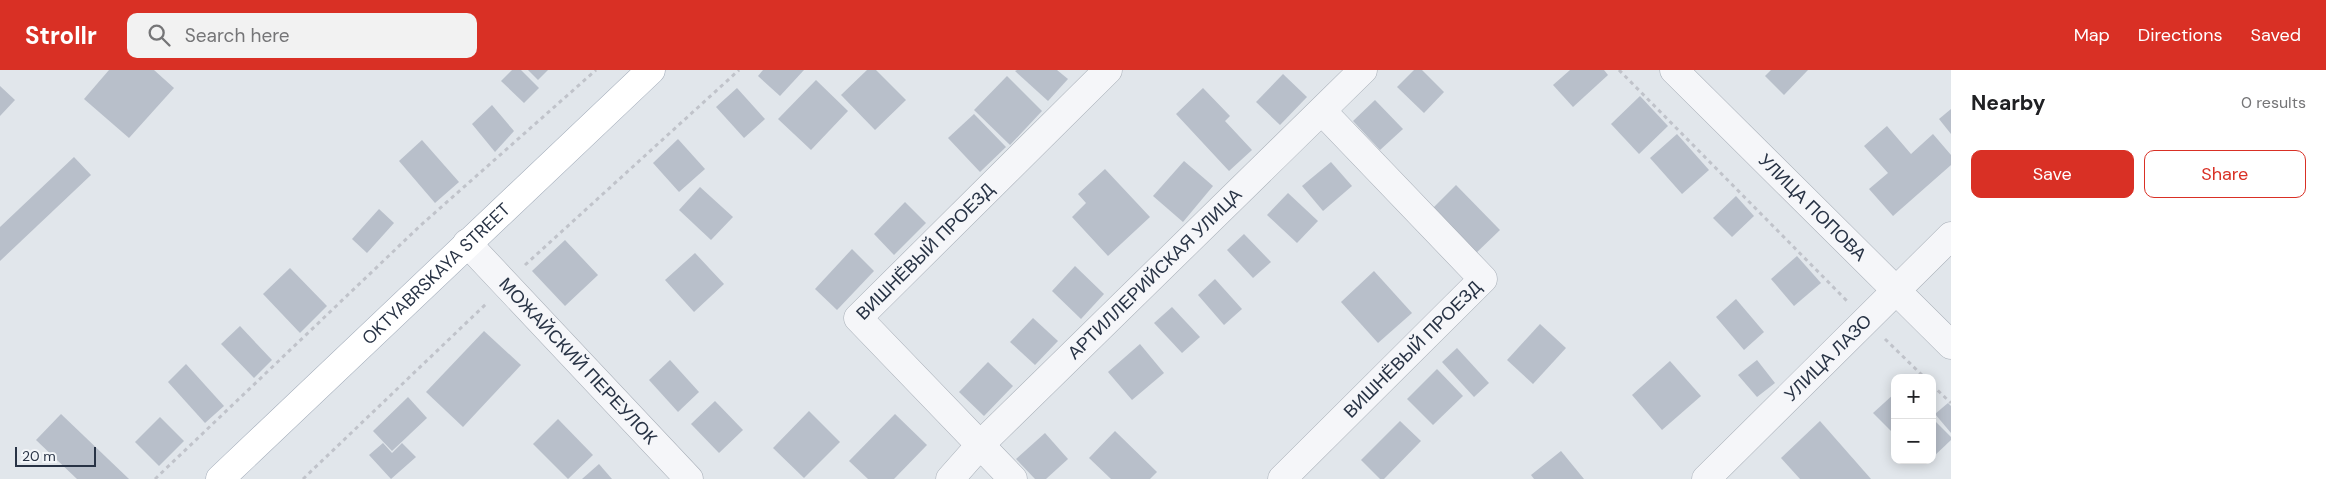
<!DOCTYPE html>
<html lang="en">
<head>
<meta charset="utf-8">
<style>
	:root { --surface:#fff; --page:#f2f2f2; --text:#202124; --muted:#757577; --line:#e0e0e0; --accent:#d93025 }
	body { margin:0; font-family:"DM Sans",sans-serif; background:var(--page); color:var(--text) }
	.controls { position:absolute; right:15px; bottom:15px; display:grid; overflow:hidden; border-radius:10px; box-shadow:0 2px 12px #0003 }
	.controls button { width:45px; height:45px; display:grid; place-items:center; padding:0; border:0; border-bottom:1px solid var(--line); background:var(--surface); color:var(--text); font:25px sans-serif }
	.scale { position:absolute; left:15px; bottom:12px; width:81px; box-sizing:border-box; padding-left:5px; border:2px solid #283345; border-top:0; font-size:14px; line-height:18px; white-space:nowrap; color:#283345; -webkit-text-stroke:4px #f2f5f8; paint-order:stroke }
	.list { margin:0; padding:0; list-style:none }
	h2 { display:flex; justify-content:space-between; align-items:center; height:65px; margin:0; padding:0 20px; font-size:21px }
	h2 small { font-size:16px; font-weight:400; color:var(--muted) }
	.actions { display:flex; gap:10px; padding:15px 20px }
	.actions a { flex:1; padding:11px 0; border:1px solid var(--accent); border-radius:10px; text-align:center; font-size:18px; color:var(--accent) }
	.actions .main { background:var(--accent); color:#fff }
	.icon { flex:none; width:28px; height:28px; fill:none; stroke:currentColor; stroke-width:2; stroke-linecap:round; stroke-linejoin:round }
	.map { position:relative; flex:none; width:1951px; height:409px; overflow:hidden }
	header { display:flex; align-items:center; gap:30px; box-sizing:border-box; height:70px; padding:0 25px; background:var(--accent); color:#fff }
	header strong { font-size:24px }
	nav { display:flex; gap:28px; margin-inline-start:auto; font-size:18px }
	.search { width:350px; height:45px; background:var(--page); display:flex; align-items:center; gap:12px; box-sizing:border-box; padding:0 18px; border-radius:10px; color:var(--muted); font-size:19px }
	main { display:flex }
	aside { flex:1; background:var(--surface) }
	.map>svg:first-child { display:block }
	.building { fill:#b8bfca }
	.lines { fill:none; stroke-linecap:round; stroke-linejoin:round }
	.minor-casing { stroke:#a6adb6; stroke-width:29 }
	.major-casing { stroke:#a0aab8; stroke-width:29 }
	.path { stroke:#c0c3ca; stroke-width:3; stroke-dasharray:4 4; stroke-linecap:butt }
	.minor { stroke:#f5f6f9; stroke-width:28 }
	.major { stroke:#fff; stroke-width:28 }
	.labels { text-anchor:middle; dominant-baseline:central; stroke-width:5; stroke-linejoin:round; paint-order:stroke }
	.street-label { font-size:18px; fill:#283345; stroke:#f2f5f8 }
</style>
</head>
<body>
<header>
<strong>Strollr</strong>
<div class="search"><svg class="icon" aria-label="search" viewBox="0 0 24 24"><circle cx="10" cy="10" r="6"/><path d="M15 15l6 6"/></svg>Search here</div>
<nav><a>Map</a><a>Directions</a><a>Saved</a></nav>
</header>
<main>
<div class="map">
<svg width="1951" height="409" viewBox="0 0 1951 409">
	<rect width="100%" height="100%" fill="#e1e6eb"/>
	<g class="building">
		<polygon points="109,0 154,0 174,18 129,68 84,29"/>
		<polygon points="512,0 521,0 539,18 524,33 501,11"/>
		<polygon points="528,0 548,0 538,10"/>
		<polygon points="763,0 804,0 780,26 758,6"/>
		<polygon points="867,0 876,0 906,30 875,60 841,25"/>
		<polygon points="1017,0 1057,0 1068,9 1048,31 1015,1"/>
		<polygon points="1414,0 1422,0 1444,22 1424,43 1397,17"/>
		<polygon points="1570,0 1604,0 1608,5 1573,37 1553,15"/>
		<polygon points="1771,0 1808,0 1784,25 1765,6"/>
		<polygon points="1283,4 1307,27 1280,55 1256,32"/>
		<polygon points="1007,6 1042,41 1010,75 974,40"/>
		<polygon points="816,10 848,41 811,80 778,49"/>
		<polygon points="0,16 15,30 0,46"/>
		<polygon points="737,18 765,49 744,68 716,37"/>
		<polygon points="1203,18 1230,46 1225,51 1252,80 1229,101 1176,44"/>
		<polygon points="1640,26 1668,56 1639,84 1611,54"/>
		<polygon points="1375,30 1403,59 1380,80 1353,51"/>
		<polygon points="492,35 514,61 495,82 472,54"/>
		<polygon points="1951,39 1951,64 1939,49"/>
		<polygon points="974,44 1006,77 980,102 948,68"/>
		<polygon points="1887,56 1911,84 1933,64 1951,85 1951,95 1893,146 1869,119 1888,103 1864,76"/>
		<polygon points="1677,64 1709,100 1682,124 1650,88"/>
		<polygon points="678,69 705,99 679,122 653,93"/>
		<polygon points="422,70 459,112 435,133 399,91"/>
		<polygon points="74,87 91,105 0,191 0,157"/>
		<polygon points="1184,91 1213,116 1183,152 1153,126"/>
		<polygon points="1331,92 1352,116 1323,141 1302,116"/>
		<polygon points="1105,99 1150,147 1108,186 1072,147 1086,133 1078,124"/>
		<polygon points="1456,115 1500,160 1474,185 1431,140"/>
		<polygon points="700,117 733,147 711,170 679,140"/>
		<polygon points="1288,123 1318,151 1297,173 1267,145"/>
		<polygon points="1736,126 1754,146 1732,167 1713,148"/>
		<polygon points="905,132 926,153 894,185 874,164"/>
		<polygon points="379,139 394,153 367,183 352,169"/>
		<polygon points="1244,164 1271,192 1253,208 1227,180"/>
		<polygon points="565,170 598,205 565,236 532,201"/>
		<polygon points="852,179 874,201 837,240 815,219"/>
		<polygon points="695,183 724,214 694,242 665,210"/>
		<polygon points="1797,186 1821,213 1794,236 1771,209"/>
		<polygon points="1075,196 1104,224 1081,249 1052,221"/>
		<polygon points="290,198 327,236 300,263 263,224"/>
		<polygon points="1374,201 1412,243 1378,273 1341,232"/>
		<polygon points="1215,209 1242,239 1224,255 1198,225"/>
		<polygon points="1736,229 1764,262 1744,280 1716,247"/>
		<polygon points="1172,237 1200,267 1182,283 1154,253"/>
		<polygon points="1033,248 1058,271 1035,295 1010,272"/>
		<polygon points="1540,254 1566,278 1533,314 1507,290"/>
		<polygon points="240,256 272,290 254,308 221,274"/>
		<polygon points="484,261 521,295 463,357 426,322"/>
		<polygon points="1140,274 1164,303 1132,330 1108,302"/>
		<polygon points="1457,278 1489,313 1474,327 1442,292"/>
		<polygon points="670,290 699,322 678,342 649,310"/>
		<polygon points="1757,290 1775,313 1757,327 1738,305"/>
		<polygon points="1670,291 1701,326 1662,360 1632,325"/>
		<polygon points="988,292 1013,316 984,346 959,322"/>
		<polygon points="186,294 224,336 205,353 168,312"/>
		<polygon points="1437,299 1463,326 1433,355 1407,329"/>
		<polygon points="1895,323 1895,365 1873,343"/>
		<polygon points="408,327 427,348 392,381 373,361"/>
		<polygon points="715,331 743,360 719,383 691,354"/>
		<polygon points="1948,333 1951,336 1951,363 1935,344"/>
		<polygon points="809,341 840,372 804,408 773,378"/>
		<polygon points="61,344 129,409 77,409 36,370"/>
		<polygon points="895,344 927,375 894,409 868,409 849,391"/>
		<polygon points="160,347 184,371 159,396 135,372"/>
		<polygon points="1932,348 1951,367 1951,370 1932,388"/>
		<polygon points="558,349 593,385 568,409 533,374"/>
		<polygon points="1400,351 1421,371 1384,409 1380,409 1361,390"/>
		<polygon points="1820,351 1871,409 1800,409 1781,388"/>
		<polygon points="1115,361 1157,402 1150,409 1111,409 1089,388"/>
		<polygon points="1045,363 1068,389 1046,409 1035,409 1016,389"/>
		<polygon points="383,373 392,383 402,373 416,387 391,409 369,385"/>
		<polygon points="1561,381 1584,409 1534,409 1531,405"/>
		<polygon points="599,394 612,409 582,409"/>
	</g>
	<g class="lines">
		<g class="minor-casing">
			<g id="minor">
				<path id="s1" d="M1674,0l277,275"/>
				<path id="s2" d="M467,173l222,236"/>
				<path id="s3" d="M950,409l31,-35 382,-374"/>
				<path id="s4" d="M1013,409l-155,-161 250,-248"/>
				<path id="s5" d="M1282,409l201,-200 -161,-168"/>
				<path id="s6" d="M1706,409l245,-243"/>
			</g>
		</g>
		<g class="major-casing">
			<g id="major">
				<path id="s7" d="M220,409l431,-409"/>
			</g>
		</g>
		<g class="path">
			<polyline points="1619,0 1847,231"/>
			<polyline points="525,195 739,0"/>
			<polyline points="1885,269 1925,308"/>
			<polyline points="1932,315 1951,333"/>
			<polyline points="155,409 421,155 596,0"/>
			<polyline points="303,409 487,233"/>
		</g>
		<use href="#minor" class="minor"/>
		<use href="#major" class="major"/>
	</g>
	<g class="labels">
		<g class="street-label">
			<text stroke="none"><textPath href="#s1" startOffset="195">УЛИЦА ПОПОВА</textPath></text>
			<text stroke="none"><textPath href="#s4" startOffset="318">ВИШНЁВЫЙ ПРОЕЗД</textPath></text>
			<text stroke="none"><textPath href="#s7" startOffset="298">OKTYABRSKAYA STREET</textPath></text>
			<text stroke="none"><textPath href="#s3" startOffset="290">АРТИЛЛЕРИЙСКАЯ УЛИЦА</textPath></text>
			<text stroke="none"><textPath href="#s5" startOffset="184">ВИШНЁВЫЙ ПРОЕЗД</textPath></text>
			<text stroke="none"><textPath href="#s6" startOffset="172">УЛИЦА ЛАЗО</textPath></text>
			<text stroke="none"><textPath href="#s2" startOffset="162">МОЖАЙСКИЙ ПЕРЕУЛОК</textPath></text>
		</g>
	</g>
</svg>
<div class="controls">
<button>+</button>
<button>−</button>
</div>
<div class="scale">20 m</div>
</div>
<aside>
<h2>Nearby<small>0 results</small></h2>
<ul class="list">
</ul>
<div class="actions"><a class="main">Save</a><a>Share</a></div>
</aside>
</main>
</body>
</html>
